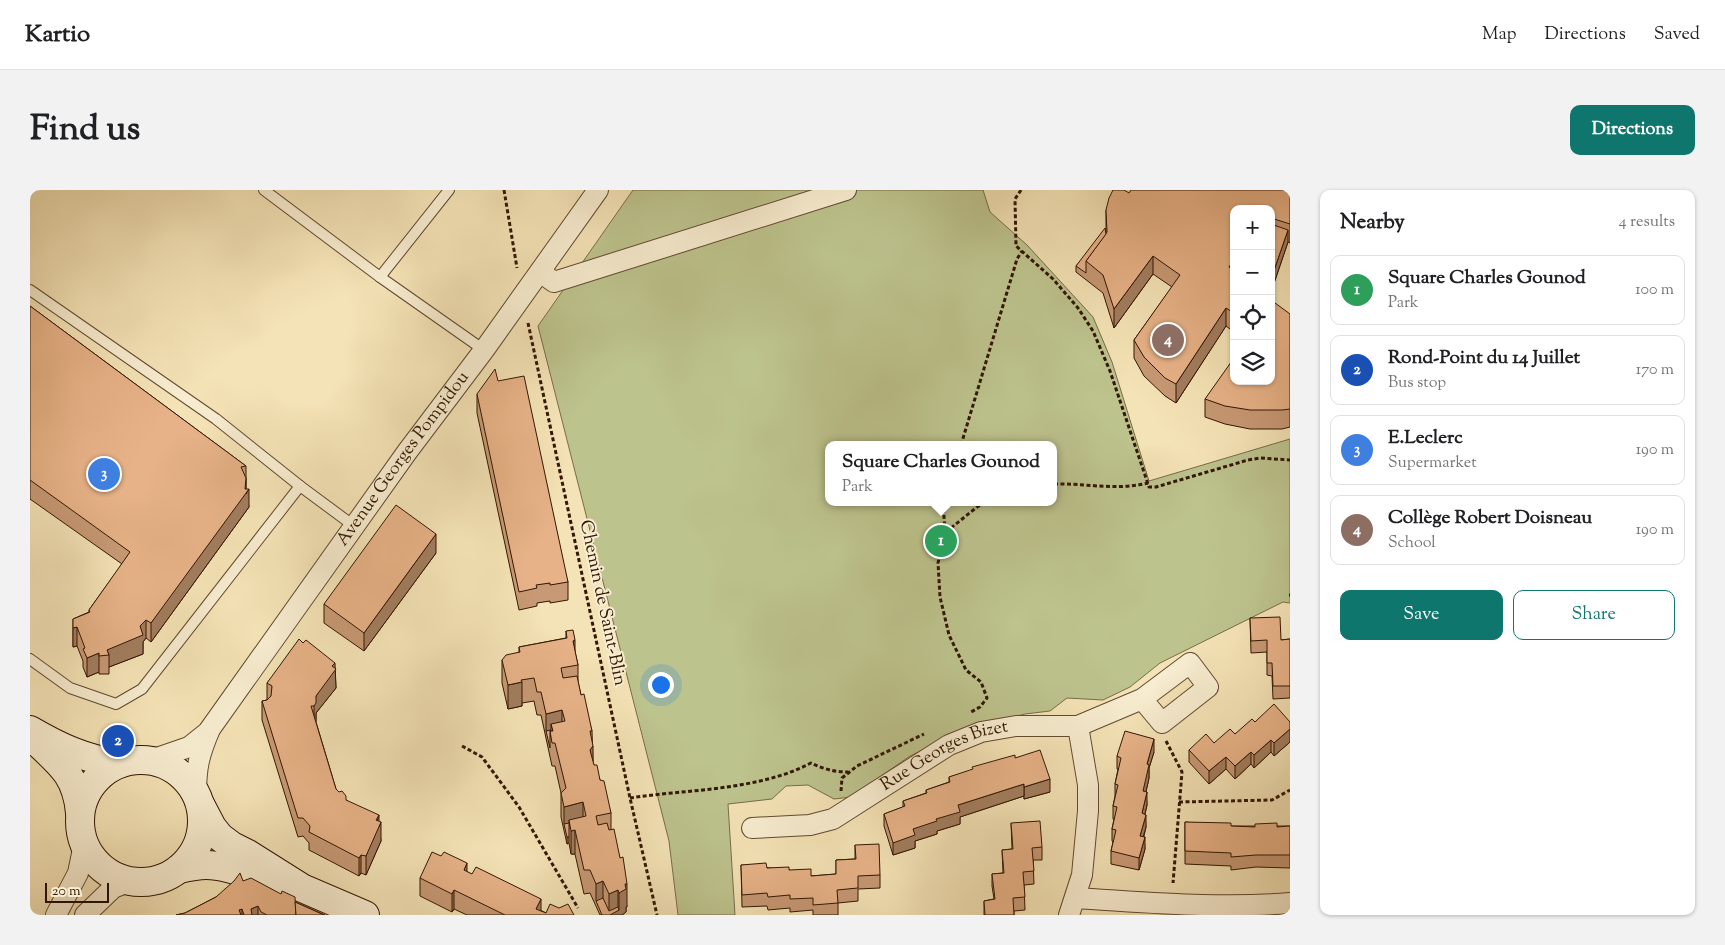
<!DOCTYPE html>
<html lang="en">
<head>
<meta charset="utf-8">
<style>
	:root { --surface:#fff; --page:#f2f2f2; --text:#202124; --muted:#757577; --line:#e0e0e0; --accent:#0f766e }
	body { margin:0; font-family:"Sorts Mill Goudy",serif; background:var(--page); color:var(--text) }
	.controls { position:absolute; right:15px; top:15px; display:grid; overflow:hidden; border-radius:10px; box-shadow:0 1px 4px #0004 }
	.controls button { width:45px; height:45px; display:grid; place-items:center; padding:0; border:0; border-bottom:1px solid var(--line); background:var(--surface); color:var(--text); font:25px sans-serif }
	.scale { position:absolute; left:15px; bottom:12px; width:64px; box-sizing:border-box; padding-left:5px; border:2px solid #321602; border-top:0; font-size:14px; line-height:18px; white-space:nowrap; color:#321602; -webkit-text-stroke:4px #f8edd0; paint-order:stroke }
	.you { position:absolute; left:630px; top:494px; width:18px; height:18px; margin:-12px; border:4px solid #fff; border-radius:50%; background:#1a73e8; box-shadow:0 0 0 8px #1a73e833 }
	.badge { display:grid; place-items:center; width:32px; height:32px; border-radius:50%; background:var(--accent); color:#fff; font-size:16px; font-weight:700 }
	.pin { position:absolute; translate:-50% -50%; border:2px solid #fff; box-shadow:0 1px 5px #0006 }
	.popup { position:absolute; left:795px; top:251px; width:232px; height:65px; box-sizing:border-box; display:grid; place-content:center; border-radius:10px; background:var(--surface); filter:drop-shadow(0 1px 4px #0005); font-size:16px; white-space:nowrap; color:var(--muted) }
	.popup b { font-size:19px; color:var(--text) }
	.popup::after { content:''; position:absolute; left:50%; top:100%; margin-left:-10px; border:10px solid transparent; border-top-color:var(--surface) }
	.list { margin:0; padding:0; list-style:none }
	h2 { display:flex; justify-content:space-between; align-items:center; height:65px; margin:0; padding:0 20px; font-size:21px }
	h2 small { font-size:16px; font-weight:400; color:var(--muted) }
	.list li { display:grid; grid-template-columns:32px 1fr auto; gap:15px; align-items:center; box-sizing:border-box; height:70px; margin:0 10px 10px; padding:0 10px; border:1px solid var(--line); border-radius:10px }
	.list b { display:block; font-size:19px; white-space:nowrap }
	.list p { margin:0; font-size:16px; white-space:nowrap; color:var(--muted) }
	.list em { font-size:16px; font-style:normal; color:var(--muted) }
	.actions { display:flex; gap:10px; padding:15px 20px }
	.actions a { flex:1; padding:11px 0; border:1px solid var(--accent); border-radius:10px; text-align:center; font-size:18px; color:var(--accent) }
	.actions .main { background:var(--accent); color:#fff }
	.icon { flex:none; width:28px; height:28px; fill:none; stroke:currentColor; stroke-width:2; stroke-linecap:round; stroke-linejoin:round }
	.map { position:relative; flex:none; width:1260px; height:725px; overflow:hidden; border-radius:10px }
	header { display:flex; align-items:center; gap:30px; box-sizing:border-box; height:70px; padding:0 25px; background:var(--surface); border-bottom:1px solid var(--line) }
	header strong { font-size:24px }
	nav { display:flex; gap:28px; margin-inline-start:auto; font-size:18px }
	.intro { display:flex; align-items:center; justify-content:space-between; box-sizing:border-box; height:120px; padding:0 30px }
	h1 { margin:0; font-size:35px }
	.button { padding:12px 22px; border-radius:10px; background:var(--accent); color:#fff; font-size:18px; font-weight:700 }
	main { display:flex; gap:30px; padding:0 30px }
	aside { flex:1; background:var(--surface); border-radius:10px; box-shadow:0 1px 4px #0004 }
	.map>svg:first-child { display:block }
	.green { fill:#bdc38d; stroke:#786c48; fill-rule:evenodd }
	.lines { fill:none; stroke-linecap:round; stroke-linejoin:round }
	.lane-casing { stroke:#62492f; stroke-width:12 }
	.street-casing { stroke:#62492f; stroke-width:22 }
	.secondary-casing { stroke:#321602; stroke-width:30 }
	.path { stroke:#321602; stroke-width:3; stroke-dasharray:4 2.5; stroke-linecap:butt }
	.lane { stroke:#f8edd0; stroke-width:10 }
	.street { stroke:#f8edd0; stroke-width:20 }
	.secondary { stroke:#f8edd0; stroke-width:28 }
	.wall { fill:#c79974; stroke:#321602 }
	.shaded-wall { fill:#a27d5e; stroke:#321602 }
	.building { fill:#e7b287; stroke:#321602 }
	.labels { text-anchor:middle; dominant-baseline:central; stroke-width:4; stroke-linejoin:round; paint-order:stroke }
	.street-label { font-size:18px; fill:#321602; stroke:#f8edd0 }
</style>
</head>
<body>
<header>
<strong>Kartio</strong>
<nav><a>Map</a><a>Directions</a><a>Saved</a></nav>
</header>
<div class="intro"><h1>Find us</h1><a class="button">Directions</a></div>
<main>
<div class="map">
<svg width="1260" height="725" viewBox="0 0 1260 725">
	<rect width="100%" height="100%" fill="#f4e3b6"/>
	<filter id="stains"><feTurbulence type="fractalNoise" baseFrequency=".004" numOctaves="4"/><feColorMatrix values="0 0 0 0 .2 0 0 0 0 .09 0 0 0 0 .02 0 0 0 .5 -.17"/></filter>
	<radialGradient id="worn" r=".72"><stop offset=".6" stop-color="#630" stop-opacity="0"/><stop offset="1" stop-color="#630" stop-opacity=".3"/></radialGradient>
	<path class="green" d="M603,0h350l7,22 37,33 66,72 19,45 37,119 141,-42v164l-7,-1 -123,61 -30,24 -27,13 -36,-2 -17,13 -25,3 -61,16 -54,26 -59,41 -17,2 -26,-14 -22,1 -14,13 -44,5 7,111h-57l-9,-74 -131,-515zM798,255h226v57h-226z"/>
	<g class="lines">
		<g class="lane-casing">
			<g id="lane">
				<polyline points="234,0 350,87 454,160"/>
				<polyline points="350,87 419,0"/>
				<polyline points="0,100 186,229 270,296 324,336"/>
				<polyline points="0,469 40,498 86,514 112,499 270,296"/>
			</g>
		</g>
		<g class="street-casing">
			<g id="street">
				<polyline points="510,82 524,92 816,0"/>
				<polyline points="113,570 130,567 159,557 179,541"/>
				<path id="s1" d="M166,605c0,-28 3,-40 14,-66l197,-277 77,-102 114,-160"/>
				<path id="s2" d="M722,638l58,-3 23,-6 116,-74 32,-13 35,-6h62l64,-27 48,-36 18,24 -46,36 -20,-24"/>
				<path d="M1045,708c71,4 143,11 215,5"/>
				<polyline points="26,725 48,683 54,654"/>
				<polyline points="55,725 83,698 101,691"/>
				<polyline points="1039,725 1052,685 1058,621 1058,595 1048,536"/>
			</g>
		</g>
		<g class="secondary-casing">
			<g id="secondary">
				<path d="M0,540c29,17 55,29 89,34"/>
				<path d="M8,553c25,23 39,35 42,70"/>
				<circle cx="111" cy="631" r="61"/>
				<polyline points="171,616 182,637 190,647 202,656 218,664 272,698 335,725"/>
				<path d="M149,679c9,-2 18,-4 27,-4 25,0 48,14 72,19"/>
			</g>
		</g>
		<g class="path">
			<polyline points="474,0 487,78"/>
			<polyline points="991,0 985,9 986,56 1023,89 1048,118 1063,141 1080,181 1119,297 1126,297 1218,270 1230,268 1260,270"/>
			<polyline points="498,133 600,608 627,725"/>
			<polyline points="931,255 987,69 992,61"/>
			<path d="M1024,294c31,-1 63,7 94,-1"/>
			<polyline points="913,312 915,342 908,373 910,407 919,445 936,480 951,492 957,508 950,517 941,522"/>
			<polyline points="916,342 947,317 956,312"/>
			<polyline points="1259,405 1260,405"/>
			<polyline points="1136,551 1152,582 1143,693"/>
			<polyline points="432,556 452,567 489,617 548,718"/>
			<polyline points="811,601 812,588 827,576 894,544"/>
			<path d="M600,608c59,-9 127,-7 181,-35 12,6 24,9 37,9"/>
			<polyline points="1149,612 1242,610 1260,600"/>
		</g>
		<use href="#lane" class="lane"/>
		<use href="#street" class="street"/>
		<use href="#secondary" class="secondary"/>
	</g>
	<g class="wall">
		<polygon points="1260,0 1260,53 1258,52 1241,102 1241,19 1204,19 1204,142 1196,136 1146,213 1135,206 1114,186 1104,168 1104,150 1142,97 1123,84 1084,138 1073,103 1046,82 1046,76 1076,43 1076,20 1099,3"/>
		<polygon points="0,116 216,276 216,299 219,317 121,452 116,448 113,452 113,464 79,477 79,484 69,484 69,482 57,487 53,477 53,471 47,456 43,457 43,429 59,422 59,420 92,374 0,309"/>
		<polygon points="1260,124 1260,237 1252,239 1220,239 1195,234 1175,227 1175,209"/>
		<polygon points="468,191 538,392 538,410 520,413 520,411 507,413 507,416 489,420 447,223 447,204"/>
		<polygon points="406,363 334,461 294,433 294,414"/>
		<polygon points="1220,428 1251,450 1260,449 1260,508 1243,509 1242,486 1237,485 1237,462 1221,463"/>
		<polygon points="536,441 545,462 548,475 548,492 551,505 562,541 563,573 570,590 581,623 581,640 597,717 596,717 596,722 592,725 570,725 560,703 554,704 545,664 541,664 539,653 537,654 531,627 531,603 525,576 522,576 511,525 507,525 504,511 492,513 492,516 478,519 472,493 472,470 489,462 489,457 536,448"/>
		<polygon points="273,453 305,479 306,498 286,523 286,532 306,599 316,610 349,632 351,651 336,685 331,683 329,686 279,660 279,653 273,646 268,647 232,530 232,511 237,510 237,493"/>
		<polygon points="1225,532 1260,532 1260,552 1244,566 1241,562 1224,578 1221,574 1205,589 1196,579 1179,594 1159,572 1159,560 1184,553 1205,544"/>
		<polygon points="1124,562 1119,578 1119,588 1116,602 1117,615 1115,624 1116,637 1114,646 1115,659 1109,680 1081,674 1081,661 1083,652 1082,651 1082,639 1084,629 1083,629 1083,616 1085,606 1085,594 1088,579 1087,579 1087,566"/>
		<polygon points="985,568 1020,602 994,609 994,606 930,627 930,634 907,641 907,644 885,651 885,658 863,665 854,636 854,624 873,617 873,611 896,603 896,600 919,592 919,587"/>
		<polygon points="1155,632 1201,636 1260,636 1260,678 1226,677 1201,680 1201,676 1155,674"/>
		<polygon points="981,633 1012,657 1012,670 1003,670 1004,694 994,695 995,720 984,721 984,725 954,725 954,711 964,709 962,696 962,684 973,683 972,660 982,659"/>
		<polygon points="825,655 850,685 850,698 828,699 828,711 808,713 808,725 783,725 783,720 760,722 760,718 738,720 737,716 712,717 711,675 759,680 781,686 806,684 806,670 825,669"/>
		<polygon points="437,682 516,723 544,725 437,725 424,719 422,722 390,706 390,688"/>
		<polygon points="213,691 265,712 295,725 146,725 155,723 186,707"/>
	</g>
	<g class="shaded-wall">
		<polygon points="1258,40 1258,52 1241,102 1241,89"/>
		<polygon points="1123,66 1123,84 1084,138 1084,119"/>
		<polygon points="1204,70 1204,86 1199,77"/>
		<polygon points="1196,118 1196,136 1146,213 1146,194"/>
		<polygon points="216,288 216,304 219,299 219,317 121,452 121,433"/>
		<polygon points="406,344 406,363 334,461 334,443"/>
		<polygon points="116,430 116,448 113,452 113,464 79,477 79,465 77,460 110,436"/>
		<polygon points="47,437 47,456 43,457 43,438"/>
		<polygon points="545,450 545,474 543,451"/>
		<polygon points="69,463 69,482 57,487 57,468"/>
		<polygon points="305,473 306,498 286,523 286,531 284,534 284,516 286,506 302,476"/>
		<polygon points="492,492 492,516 478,519 478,495"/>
		<polygon points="532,520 532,544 523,541 521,534 521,547 520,541 516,541 516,524"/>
		<polygon points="1260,539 1260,552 1244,566 1244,553"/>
		<polygon points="1124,549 1124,562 1119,578 1119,588 1113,614 1113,601 1117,574"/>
		<polygon points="1241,550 1241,562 1224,578 1224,565"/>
		<polygon points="563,556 563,580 560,560"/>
		<polygon points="1221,562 1221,574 1205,589 1205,576"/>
		<polygon points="1196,567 1196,579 1179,594 1179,581"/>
		<polygon points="1020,589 1020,602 994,609 994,597"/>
		<polygon points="994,594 994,606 930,627 930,634 907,641 907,644 885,651 885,658 863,665 863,653 883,639 928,615"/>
		<polygon points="1117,602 1117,615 1112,636 1112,623"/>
		<polygon points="553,612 553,636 539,630 539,639 534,634 534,617"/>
		<polygon points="349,625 349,637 351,632 351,651 336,685 336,666"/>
		<polygon points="1116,625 1116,637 1110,658 1110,646"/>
		<polygon points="545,640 545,664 541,664 541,641"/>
		<polygon points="537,647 539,647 539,653 537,654"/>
		<polygon points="1115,647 1115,659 1109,680 1109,668"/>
		<polygon points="331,665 331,683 329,686 329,668"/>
		<polygon points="437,673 437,692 434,680"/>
		<polygon points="573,691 573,715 566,711 566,694"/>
		<polygon points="595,694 597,694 597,717 596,717 596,722 592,725 579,725 579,704 588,700 588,721 589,720 589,703"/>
		<polygon points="424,700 424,719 422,722 422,704"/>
		<polygon points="511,709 511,725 506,719"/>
		<polygon points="228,716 228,725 221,725 221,719"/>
		<polygon points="212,719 212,725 209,725 209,720"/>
	</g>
	<g class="building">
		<polygon points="1083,0 1094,0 1099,3 1101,0 1260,0 1260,34 1241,28 1241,19 1204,19 1204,70 1199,77 1204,81 1204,123 1196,118 1146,194 1135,188 1114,167 1104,150 1150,85 1123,66 1084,119 1073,85 1056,71 1077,42 1076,20 1079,8"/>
		<polygon points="1241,34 1258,40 1241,89"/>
		<polygon points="1075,38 1076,44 1056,71 1056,83 1046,76"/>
		<polygon points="1241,110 1260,124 1260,219 1252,220 1220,220 1195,216 1175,209 1204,168 1204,191 1241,191"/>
		<polygon points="0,116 216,276 211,277 216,288 215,299 219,299 121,433 116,430 110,436 113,445 77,460 79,465 69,466 69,463 57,468 53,459 55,458 47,437 43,438 43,429 60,422 59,420 100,362 0,290"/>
		<polygon points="465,179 468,191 494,186 538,392 520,395 520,393 506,395 507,398 489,402 447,204"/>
		<polygon points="366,315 406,344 334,443 294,414"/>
		<polygon points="1250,427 1251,450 1260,449 1260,496 1243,496 1242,473 1237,473 1237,450 1221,451 1220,428"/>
		<polygon points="543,440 545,450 543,451 548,475 531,478 533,488 547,486 551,505 554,504 562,541 560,541 563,556 560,560 564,575 567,575 570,590 574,591 581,623 566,626 568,635 577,633 579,640 584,639 590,668 593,667 597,694 595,694 596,699 589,703 588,700 579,704 573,691 566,694 560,680 554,680 545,640 541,641 539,630 556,626 553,612 534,617 531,603 536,598 525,553 522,553 520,541 523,541 521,534 535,531 532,520 516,524 511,502 507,502 504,488 491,490 492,492 478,495 472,470 476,465 490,462 489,457 537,448 536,441"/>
		<polygon points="269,449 273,453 276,450 305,473 302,476 306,479 286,506 286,513 284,516 281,516 306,599 309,602 312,601 316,606 316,610 349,625 346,630 351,632 336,666 331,665 329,668 279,642 280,636 273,628 268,628 232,511 237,510 241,506 242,496 237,493"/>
		<polygon points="1244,514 1260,532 1260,539 1244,553 1241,550 1224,565 1221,562 1205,576 1196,567 1179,581 1159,560 1176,544 1184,553 1200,539 1205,544 1222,529 1225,532"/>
		<polygon points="521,540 521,541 520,541 520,558 516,541"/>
		<polygon points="1095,541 1124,549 1117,574 1119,575 1113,601 1117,602 1112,623 1116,625 1110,646 1115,647 1109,668 1081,661 1086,640 1082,639 1087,617 1083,616 1088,595 1085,594 1091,568 1087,566"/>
		<polygon points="1010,560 1020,589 994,597 994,594 928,615 930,622 906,629 907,631 883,639 885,645 863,653 854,624 875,616 873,611 897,603 896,600 920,592 919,587 943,579 942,577 985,565 985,568"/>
		<polygon points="1010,631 1012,657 1002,658 1004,681 993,682 995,707 983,708 984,725 955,725 954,711 965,709 962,684 974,683 972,660 983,659 981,633"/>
		<polygon points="1155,632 1201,633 1201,636 1225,637 1225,634 1247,633 1247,637 1260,636 1260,665 1226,665 1201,667 1201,663 1155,661"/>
		<polygon points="539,633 539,647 537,647 534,634"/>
		<polygon points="849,654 850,685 828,686 828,698 807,700 808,713 783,715 783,708 760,709 760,705 738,707 737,703 712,705 711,675 736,673 737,678 759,677 759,680 781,679 781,686 806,684 806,670 826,669 825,655"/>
		<polygon points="402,662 411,666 414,662 437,673 434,680 442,684 446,677 511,709 506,719 516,723 520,714 529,718 538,714 544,725 475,725 424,700 422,704 390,688"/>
		<polygon points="210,683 213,691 221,688 251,704 252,701 265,707 266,725 237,725 231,722 228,716 221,719 222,725 214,725 212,719 209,720 211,725 146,725 155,723 186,707 204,691"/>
		<polygon points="573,708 579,721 588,717 589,720 580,725 572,725 566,711"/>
		<polygon points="265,712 294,725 266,725"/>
	</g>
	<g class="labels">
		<g class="street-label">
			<text stroke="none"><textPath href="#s1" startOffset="400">Avenue Georges Pompidou</textPath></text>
			<text transform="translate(572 413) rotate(78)">Chemin de Saint-Blin</text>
			<text stroke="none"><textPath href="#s2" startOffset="211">Rue Georges Bizet</textPath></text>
		</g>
	</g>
	<rect width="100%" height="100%" filter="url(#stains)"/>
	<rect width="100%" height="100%" fill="url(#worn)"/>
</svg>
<div class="controls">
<button>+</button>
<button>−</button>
<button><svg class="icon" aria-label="locate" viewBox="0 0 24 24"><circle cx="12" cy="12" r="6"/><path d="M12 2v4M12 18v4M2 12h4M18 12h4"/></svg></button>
<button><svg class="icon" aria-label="layers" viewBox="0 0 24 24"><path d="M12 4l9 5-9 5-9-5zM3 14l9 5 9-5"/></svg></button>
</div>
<div class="scale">20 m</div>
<div class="you"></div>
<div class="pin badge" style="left:911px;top:351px;background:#2e9e5b">1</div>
<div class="popup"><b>Square Charles Gounod</b>Park</div>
<div class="pin badge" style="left:88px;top:551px;background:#1a4fb4">2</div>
<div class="pin badge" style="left:74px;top:284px;background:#3f7fe0">3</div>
<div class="pin badge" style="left:1138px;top:150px;background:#8d6e63">4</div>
</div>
<aside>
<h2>Nearby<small>4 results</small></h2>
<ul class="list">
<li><span class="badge" style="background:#2e9e5b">1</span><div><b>Square Charles Gounod</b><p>Park</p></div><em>100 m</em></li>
<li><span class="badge" style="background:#1a4fb4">2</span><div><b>Rond-Point du 14 Juillet</b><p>Bus stop</p></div><em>170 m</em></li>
<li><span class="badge" style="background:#3f7fe0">3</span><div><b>E.Leclerc</b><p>Supermarket</p></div><em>190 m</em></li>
<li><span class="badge" style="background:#8d6e63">4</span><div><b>Collège Robert Doisneau</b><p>School</p></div><em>190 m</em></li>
</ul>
<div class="actions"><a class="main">Save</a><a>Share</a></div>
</aside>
</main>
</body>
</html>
